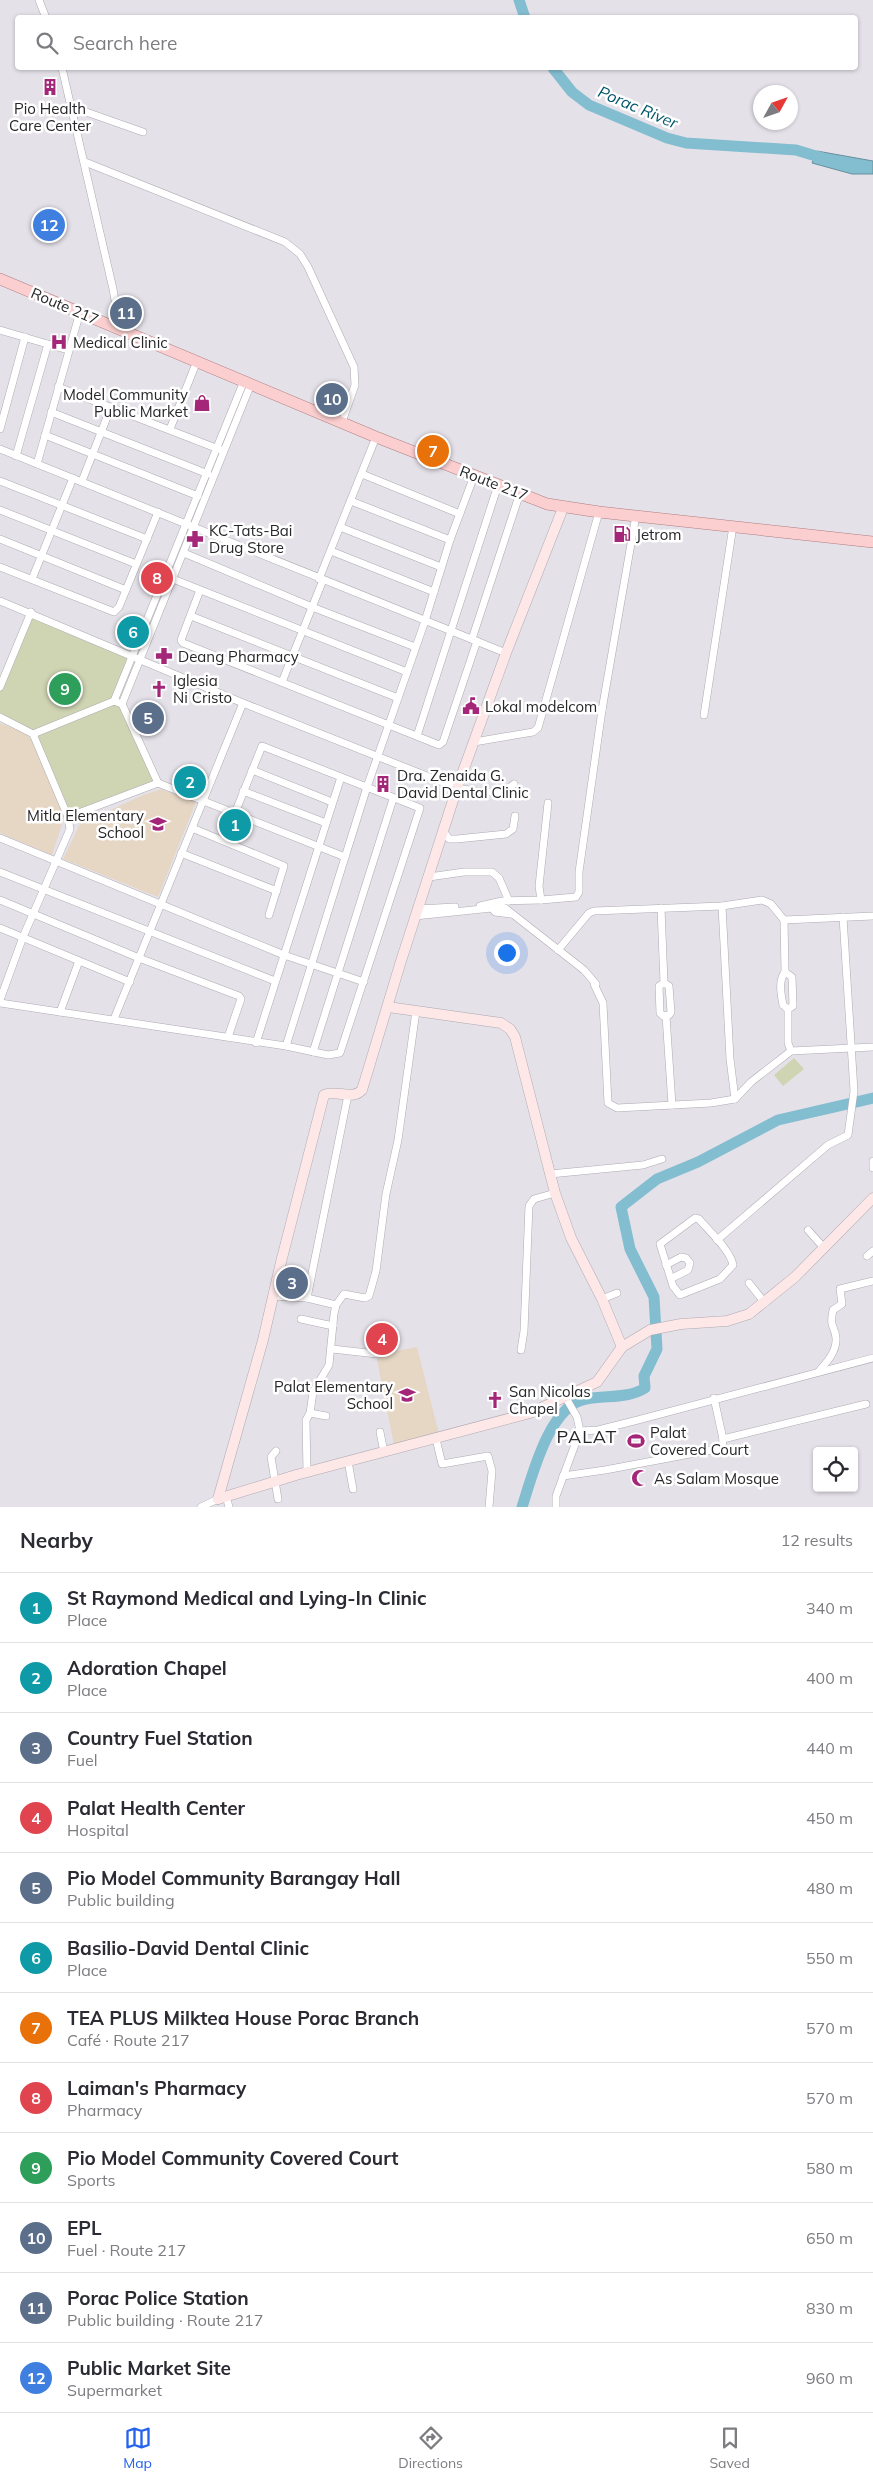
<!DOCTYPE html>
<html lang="en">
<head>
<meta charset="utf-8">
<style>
	:root { --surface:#fff; --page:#f7f7f7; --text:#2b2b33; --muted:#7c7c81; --line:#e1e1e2; --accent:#2563eb }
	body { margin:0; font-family:Mulish,sans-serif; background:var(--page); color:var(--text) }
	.controls { position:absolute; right:15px; bottom:15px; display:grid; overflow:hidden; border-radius:5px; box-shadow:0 1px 4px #0004 }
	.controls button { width:45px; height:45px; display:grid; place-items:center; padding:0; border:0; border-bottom:1px solid var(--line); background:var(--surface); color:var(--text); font:25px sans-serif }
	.compass { position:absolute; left:753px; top:85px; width:45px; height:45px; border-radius:50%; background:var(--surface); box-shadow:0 1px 4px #0004; rotate:50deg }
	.you { position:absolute; left:506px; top:952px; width:18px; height:18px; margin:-12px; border:4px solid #fff; border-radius:50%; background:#1a73e8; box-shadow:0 0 0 8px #1a73e833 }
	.badge { display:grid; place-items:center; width:32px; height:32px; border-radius:50%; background:var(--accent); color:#fff; font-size:16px; font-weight:700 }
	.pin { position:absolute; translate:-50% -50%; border:2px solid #fff; box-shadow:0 1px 5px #0006 }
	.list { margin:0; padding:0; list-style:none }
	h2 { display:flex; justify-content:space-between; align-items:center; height:65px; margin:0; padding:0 20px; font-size:21px }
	h2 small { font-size:16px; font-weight:400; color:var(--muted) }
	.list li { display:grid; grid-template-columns:32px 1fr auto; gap:15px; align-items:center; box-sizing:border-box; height:70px; padding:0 20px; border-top:1px solid var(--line) }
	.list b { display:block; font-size:19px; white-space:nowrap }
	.list p { margin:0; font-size:16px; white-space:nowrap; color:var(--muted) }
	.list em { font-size:16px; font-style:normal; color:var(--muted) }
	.icon { flex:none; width:28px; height:28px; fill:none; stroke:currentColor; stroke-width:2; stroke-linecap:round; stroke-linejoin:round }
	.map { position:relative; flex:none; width:873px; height:1507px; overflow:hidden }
	.search { position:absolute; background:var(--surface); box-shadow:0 1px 4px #0004; left:15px; right:15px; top:15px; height:55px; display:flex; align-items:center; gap:12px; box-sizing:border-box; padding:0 18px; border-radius:5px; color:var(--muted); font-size:19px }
	.sheet { height:905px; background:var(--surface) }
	nav { display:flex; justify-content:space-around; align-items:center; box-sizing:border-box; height:70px; border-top:1px solid var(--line); background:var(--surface); font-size:14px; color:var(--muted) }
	nav a { display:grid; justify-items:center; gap:2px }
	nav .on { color:var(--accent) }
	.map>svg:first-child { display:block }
	.education { fill:#e6d7c4 }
	.green { fill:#cfd5b3 }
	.water { fill:#83bdd0; stroke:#67909e }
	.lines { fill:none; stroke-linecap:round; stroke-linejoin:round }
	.river { stroke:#83bdd0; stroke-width:11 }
	.street-casing { stroke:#aeaab2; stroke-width:8 }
	.secondary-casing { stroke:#aeaab2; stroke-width:11 }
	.primary-casing { stroke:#af7e80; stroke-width:12 }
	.street { stroke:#fff; stroke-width:7 }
	.secondary { stroke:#fde7e7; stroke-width:10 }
	.primary { stroke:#fbcecf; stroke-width:11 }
	.labels { text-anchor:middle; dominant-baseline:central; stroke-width:5; stroke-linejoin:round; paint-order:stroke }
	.poi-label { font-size:15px; fill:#272629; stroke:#fff; text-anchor:start }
	.street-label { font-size:15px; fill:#272629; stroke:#fff }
	.water-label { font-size:16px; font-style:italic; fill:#005669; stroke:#fff }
	.quarter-label { font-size:18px; letter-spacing:1px; fill:#272629; stroke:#fff }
</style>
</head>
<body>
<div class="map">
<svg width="873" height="1507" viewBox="0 0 873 1507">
	<rect width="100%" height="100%" fill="#e5e1e9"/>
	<g class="education">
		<polygon points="0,723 25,733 32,740 62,813 62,824 52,855 0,833"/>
		<polygon points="161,789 196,802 158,897 63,859 80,824 141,796"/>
		<polygon points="417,1347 439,1434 394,1445 376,1355"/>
	</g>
	<g class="green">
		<polygon points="31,612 134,657 114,701 122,704 158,783 68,817 33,734 0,717 0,687"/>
		<polygon points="794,1058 804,1069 783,1086 774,1075"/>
	</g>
	<polygon class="water" points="817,151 873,161 873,174 852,174 812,163"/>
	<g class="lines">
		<g class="river">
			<polyline points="519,0 525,18"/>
			<polyline points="553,68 572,92 589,105 667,138 686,143 796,150 829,160"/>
			<path d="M522,1507c10,-30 27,-102 64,-108 20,-4 42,0 59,-11l-1,-12 13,-27 -3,-52 -24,-48 -9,-42 36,-28 41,-17 80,-42 95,-22"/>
		</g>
		<g class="street-casing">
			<g id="street">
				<polyline points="39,0 46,18"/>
				<polyline points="62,68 113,289 120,329"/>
				<polyline points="72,107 143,132"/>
				<polyline points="85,162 285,242 300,254 308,267 354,367 355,385 342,422"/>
				<polyline points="0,330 68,350"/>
				<polyline points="58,387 221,450"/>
				<polyline points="51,412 208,474"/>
				<polyline points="0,429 25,337"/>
				<polyline points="170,429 197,361"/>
				<polyline points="45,435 198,496"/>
				<polyline points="0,449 506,653"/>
				<polyline points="16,456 48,344"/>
				<polyline points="37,464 80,312"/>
				<polyline points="362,474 460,514"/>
				<polyline points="0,481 147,539"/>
				<polyline points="82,481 111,407"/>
				<polyline points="351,501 450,540"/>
				<polyline points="0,510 136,564"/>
				<polyline points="340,527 441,567"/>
				<polyline points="0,539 126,590"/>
				<polyline points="331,551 434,592"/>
				<polyline points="184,553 312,607 415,647"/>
				<polyline points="0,567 114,612 119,607 158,512"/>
				<polyline points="32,579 73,478"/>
				<polyline points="173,579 407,672"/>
				<polyline points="319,579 376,437"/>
				<polyline points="200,590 181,640 183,643 439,745 443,742 477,641"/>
				<path d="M0,601l243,102 214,85c18,3 43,9 57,-4"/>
				<polyline points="191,616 398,698"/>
				<polyline points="472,639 520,493"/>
				<polyline points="282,682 323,580"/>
				<polyline points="0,687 31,612"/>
				<polyline points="114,701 244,381"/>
				<polyline points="122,704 251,384"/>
				<polyline points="574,706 602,710"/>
				<polyline points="704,715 733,526"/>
				<polyline points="0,717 33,734 68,817 70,829 23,937 0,1000"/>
				<polyline points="33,734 114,701 122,704 158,783"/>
				<polyline points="417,736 498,485"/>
				<polyline points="474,742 533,732 538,728 599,512"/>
				<polyline points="252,770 332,802"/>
				<polyline points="243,791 326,823"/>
				<polyline points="68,817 158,783 345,857"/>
				<polyline points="192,828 284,866 269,915"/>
				<polyline points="444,832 449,839 457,839 506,834 513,829 515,816"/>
				<polyline points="0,838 284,955 364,982"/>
				<polyline points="181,853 277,891"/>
				<polyline points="0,872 275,981"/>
				<polyline points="429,877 464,872 492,872 499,878 509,901"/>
				<polyline points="0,900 139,958 239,996 241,999 228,1037"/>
				<polyline points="541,900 576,897 579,892 579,872 602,710 636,515"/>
				<polyline points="480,906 502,901 541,900 539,886 548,803"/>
				<polyline points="722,906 730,1059 735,1099"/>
				<polyline points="492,908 495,912 511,914"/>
				<polyline points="661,908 664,983 669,986 671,1012 669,1015 663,1016 660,1013 659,986 664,983"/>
				<polyline points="418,909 455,907"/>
				<polyline points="415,916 492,908 496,905 505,908 584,970 596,984 594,984 603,1003 608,1103 617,1108 711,1103 735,1099 751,1082 791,1051 873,1047"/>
				<polyline points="784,920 873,916"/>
				<polyline points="0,928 130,982"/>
				<polyline points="558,950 589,913 594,911 722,906 762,900 771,904 784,920 785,972 792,977 793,1006 788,1009 788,1043 791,1051"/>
				<path d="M785,972c-7,9 -4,22 -2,33l5,4"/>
				<polyline points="0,1003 286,1046 328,1055 340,1053 420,808 262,746 235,813"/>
				<polyline points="60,1012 79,961"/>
				<polyline points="666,1016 672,1105"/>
				<polyline points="114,1019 243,703"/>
				<polyline points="256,1043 341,777"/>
				<polyline points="286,1046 367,787 425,621 450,540 474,476"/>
				<polyline points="313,1052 393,799"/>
				<polyline points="873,1161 873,1168"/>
				<polyline points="550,1174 643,1165 662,1159"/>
				<path d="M695,1218l4,1c9,11 32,32 34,46l-13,14 -40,16 -7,-9 -13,-42z"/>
				<polyline points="808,1230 824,1248"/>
				<polyline points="717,1240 828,1145 848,1135 854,1091 843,917"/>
				<polyline points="867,1256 873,1251"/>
				<polyline points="666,1265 681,1257 686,1258 690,1263 688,1270 672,1278"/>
				<polyline points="749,1283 765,1303"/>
				<polyline points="273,1296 307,1298 336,1305"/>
				<polyline points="307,1298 348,1095"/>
				<polyline points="602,1299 617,1293"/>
				<polyline points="301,1319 333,1326"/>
				<polyline points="332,1349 377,1354"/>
				<polyline points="521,1350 524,1331 529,1206 534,1199 555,1193"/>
				<path d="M819,1371c8,-9 18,-20 17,-33 -1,-12 -7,-10 -3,-28l9,-6 -2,-15 33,-8"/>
				<polyline points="310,1413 326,1416"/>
				<polyline points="580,1431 598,1430 634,1421 873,1358"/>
				<polyline points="380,1432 384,1452"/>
				<polyline points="436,1439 442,1464 488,1456 492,1471 489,1507"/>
				<polyline points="723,1439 866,1404"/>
				<polyline points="276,1451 271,1457 278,1499"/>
				<polyline points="348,1461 353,1489"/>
				<polyline points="307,1472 306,1420 310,1413 313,1392 329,1365 334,1314 336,1305 344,1294 365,1298 369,1296 376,1271 386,1194 398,1140 416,1011"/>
				<polyline points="563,1476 605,1470 722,1448 723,1439 714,1398"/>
				<polyline points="226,1496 229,1507"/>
				<polyline points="201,1507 218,1499"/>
				<polyline points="556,1507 556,1496 580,1431 577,1417 566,1398"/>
			</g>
		</g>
		<g class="secondary-casing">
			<g id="secondary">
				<polyline points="388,1007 501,1023 510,1029 515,1037 555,1193 571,1238 602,1299 622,1347"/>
				<path d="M218,1499l45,-159 18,-78 43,-167c12,-6 28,6 38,-5l39,-129 56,-173 49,-135 57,-145"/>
				<polyline points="218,1499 296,1475 530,1413 597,1382 622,1347 650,1330 681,1324 727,1321 749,1314 795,1277 873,1198"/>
			</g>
		</g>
		<g class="primary-casing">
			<polyline id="primary" points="0,279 376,437 547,504 599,512 873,542"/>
		</g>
		<use href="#street" class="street"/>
		<use href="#secondary" class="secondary"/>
		<use href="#primary" class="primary"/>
	</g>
	<defs>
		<g id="building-bare" transform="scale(1.35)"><path d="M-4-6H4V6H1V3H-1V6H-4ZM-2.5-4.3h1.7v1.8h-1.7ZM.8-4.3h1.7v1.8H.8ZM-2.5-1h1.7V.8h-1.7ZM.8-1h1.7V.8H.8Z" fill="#a42678" stroke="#fff" stroke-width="2.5" paint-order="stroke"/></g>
		<g id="hospital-bare" transform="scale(1.35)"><path d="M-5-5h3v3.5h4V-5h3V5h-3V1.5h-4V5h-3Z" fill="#a42678" stroke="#fff" stroke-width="2.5" paint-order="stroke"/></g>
		<g id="shop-bare" transform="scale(1.35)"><path d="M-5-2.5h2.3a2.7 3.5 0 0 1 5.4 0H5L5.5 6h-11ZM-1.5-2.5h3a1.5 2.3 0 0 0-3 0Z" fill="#a42678" stroke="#fff" stroke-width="2.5" paint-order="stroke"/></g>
		<g id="fuel-bare" transform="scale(1.35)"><path d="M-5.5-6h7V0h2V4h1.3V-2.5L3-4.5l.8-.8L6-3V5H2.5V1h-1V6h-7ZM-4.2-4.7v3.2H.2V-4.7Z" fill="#a42678" stroke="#fff" stroke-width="2.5" paint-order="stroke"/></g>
		<g id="pharmacy-bare" transform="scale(1.35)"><path d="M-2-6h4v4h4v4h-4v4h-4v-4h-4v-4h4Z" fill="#a42678" stroke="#fff" stroke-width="2.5" paint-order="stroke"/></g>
		<g id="church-bare" transform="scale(1.35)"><path d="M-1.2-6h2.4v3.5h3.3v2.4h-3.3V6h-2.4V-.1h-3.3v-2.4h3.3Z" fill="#a42678" stroke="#fff" stroke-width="2.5" paint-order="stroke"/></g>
		<g id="civic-bare" transform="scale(1.35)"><path d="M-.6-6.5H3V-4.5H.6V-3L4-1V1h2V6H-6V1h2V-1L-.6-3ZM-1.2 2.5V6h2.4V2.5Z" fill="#a42678" stroke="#fff" stroke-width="2.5" paint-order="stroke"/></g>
		<g id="school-bare" transform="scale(1.35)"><path d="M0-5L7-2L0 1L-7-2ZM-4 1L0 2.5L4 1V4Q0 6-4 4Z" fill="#a42678" stroke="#fff" stroke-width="2.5" paint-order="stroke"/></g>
		<g id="stadium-bare" transform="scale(1.35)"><path d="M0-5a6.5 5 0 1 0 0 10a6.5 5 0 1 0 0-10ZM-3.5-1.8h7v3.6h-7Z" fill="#a42678" stroke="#fff" stroke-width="2.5" paint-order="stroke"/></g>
		<g id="mosque-bare" transform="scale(1.35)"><path d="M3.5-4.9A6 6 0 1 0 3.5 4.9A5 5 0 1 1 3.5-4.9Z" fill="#a42678" stroke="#fff" stroke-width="2.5" paint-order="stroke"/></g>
	</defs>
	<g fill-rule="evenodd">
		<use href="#building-bare" x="50" y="87"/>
		<use href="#hospital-bare" x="59" y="342"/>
		<use href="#shop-bare" x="202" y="403"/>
		<use href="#fuel-bare" x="622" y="534"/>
		<use href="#pharmacy-bare" x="195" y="539"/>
		<use href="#pharmacy-bare" x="164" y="656"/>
		<use href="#church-bare" x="159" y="689"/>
		<use href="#civic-bare" x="471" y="706"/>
		<use href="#building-bare" x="383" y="784"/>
		<use href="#school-bare" x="158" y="824"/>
		<use href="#school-bare" x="407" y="1395"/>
		<use href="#church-bare" x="495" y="1400"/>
		<use href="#stadium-bare" x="636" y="1441"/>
		<use href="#mosque-bare" x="640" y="1478"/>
	</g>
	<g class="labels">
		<g class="poi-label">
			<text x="50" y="108" text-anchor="middle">Pio Health<tspan x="50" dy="17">Care Center</tspan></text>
			<text x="73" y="342">Medical Clinic</text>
			<text x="188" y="394" text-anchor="end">Model Community<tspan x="188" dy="17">Public Market</tspan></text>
			<text x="209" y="530">KC-Tats-Bai<tspan x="209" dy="17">Drug Store</tspan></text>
			<text x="636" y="534">Jetrom</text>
			<text x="178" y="656">Deang Pharmacy</text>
			<text x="173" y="680">Iglesia<tspan x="173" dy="17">Ni Cristo</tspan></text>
			<text x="485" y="706">Lokal modelcom</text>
			<text x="397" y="775">Dra. Zenaida G.<tspan x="397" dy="17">David Dental Clinic</tspan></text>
			<text x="144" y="815" text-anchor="end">Mitla Elementary<tspan x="144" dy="17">School</tspan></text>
			<text x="393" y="1386" text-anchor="end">Palat Elementary<tspan x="393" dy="17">School</tspan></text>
			<text x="509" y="1391">San Nicolas<tspan x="509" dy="17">Chapel</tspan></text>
			<text x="650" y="1432">Palat<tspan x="650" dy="17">Covered Court</tspan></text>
			<text x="654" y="1478">As Salam Mosque</text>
		</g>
		<g class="street-label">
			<text transform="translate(65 306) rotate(23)">Route 217</text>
			<text transform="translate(494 483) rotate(21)">Route 217</text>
		</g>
		<g class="water-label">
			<text transform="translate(638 107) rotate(23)">Porac River</text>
		</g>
		<g class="quarter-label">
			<text x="587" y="1436">PALAT</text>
		</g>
	</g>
</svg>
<div class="controls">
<button><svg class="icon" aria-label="locate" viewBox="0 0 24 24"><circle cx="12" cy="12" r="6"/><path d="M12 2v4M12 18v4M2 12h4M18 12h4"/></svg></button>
</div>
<svg class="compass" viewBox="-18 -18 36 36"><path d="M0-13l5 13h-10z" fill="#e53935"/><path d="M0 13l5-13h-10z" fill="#7c7c81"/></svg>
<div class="you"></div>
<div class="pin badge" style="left:235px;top:825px;background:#0f9aa8">1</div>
<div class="pin badge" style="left:190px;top:782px;background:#0f9aa8">2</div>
<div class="pin badge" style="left:292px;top:1283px;background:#5c6f8a">3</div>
<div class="pin badge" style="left:382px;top:1339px;background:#e0444e">4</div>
<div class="pin badge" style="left:148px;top:718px;background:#5c6f8a">5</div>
<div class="pin badge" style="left:133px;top:632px;background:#0f9aa8">6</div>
<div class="pin badge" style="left:433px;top:451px;background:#e8710a">7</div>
<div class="pin badge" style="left:157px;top:578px;background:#e0444e">8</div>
<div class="pin badge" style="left:65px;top:689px;background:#2e9e5b">9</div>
<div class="pin badge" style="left:332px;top:399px;background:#5c6f8a">10</div>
<div class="pin badge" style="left:126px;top:313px;background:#5c6f8a">11</div>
<div class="pin badge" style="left:49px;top:225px;background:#3f7fe0">12</div>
<div class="search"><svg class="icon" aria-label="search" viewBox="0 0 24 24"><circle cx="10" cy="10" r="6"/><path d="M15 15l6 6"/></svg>Search here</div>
</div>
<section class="sheet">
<h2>Nearby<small>12 results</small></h2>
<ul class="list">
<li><span class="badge" style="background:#0f9aa8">1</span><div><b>St Raymond Medical and Lying-In Clinic</b><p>Place</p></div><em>340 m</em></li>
<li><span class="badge" style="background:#0f9aa8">2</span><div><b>Adoration Chapel</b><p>Place</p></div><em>400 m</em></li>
<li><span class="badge" style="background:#5c6f8a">3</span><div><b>Country Fuel Station</b><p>Fuel</p></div><em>440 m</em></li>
<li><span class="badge" style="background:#e0444e">4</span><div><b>Palat Health Center</b><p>Hospital</p></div><em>450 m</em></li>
<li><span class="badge" style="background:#5c6f8a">5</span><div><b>Pio Model Community Barangay Hall</b><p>Public building</p></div><em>480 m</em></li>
<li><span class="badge" style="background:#0f9aa8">6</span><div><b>Basilio-David Dental Clinic</b><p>Place</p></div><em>550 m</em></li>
<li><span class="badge" style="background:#e8710a">7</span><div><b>TEA PLUS Milktea House Porac Branch</b><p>Café · Route 217</p></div><em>570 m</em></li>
<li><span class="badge" style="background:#e0444e">8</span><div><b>Laiman's Pharmacy</b><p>Pharmacy</p></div><em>570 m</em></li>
<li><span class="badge" style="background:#2e9e5b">9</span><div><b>Pio Model Community Covered Court</b><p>Sports</p></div><em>580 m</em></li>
<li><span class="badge" style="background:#5c6f8a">10</span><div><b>EPL</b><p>Fuel · Route 217</p></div><em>650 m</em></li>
<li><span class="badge" style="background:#5c6f8a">11</span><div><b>Porac Police Station</b><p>Public building · Route 217</p></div><em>830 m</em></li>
<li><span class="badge" style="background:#3f7fe0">12</span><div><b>Public Market Site</b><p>Supermarket</p></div><em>960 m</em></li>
</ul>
</section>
<nav>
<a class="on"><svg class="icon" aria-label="map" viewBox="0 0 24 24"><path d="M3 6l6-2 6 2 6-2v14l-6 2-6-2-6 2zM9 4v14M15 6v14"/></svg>Map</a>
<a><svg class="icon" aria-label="directions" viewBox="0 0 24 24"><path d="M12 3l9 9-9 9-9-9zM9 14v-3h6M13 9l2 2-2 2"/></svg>Directions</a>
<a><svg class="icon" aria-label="saved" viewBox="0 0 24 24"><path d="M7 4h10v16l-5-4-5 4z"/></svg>Saved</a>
</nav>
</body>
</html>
